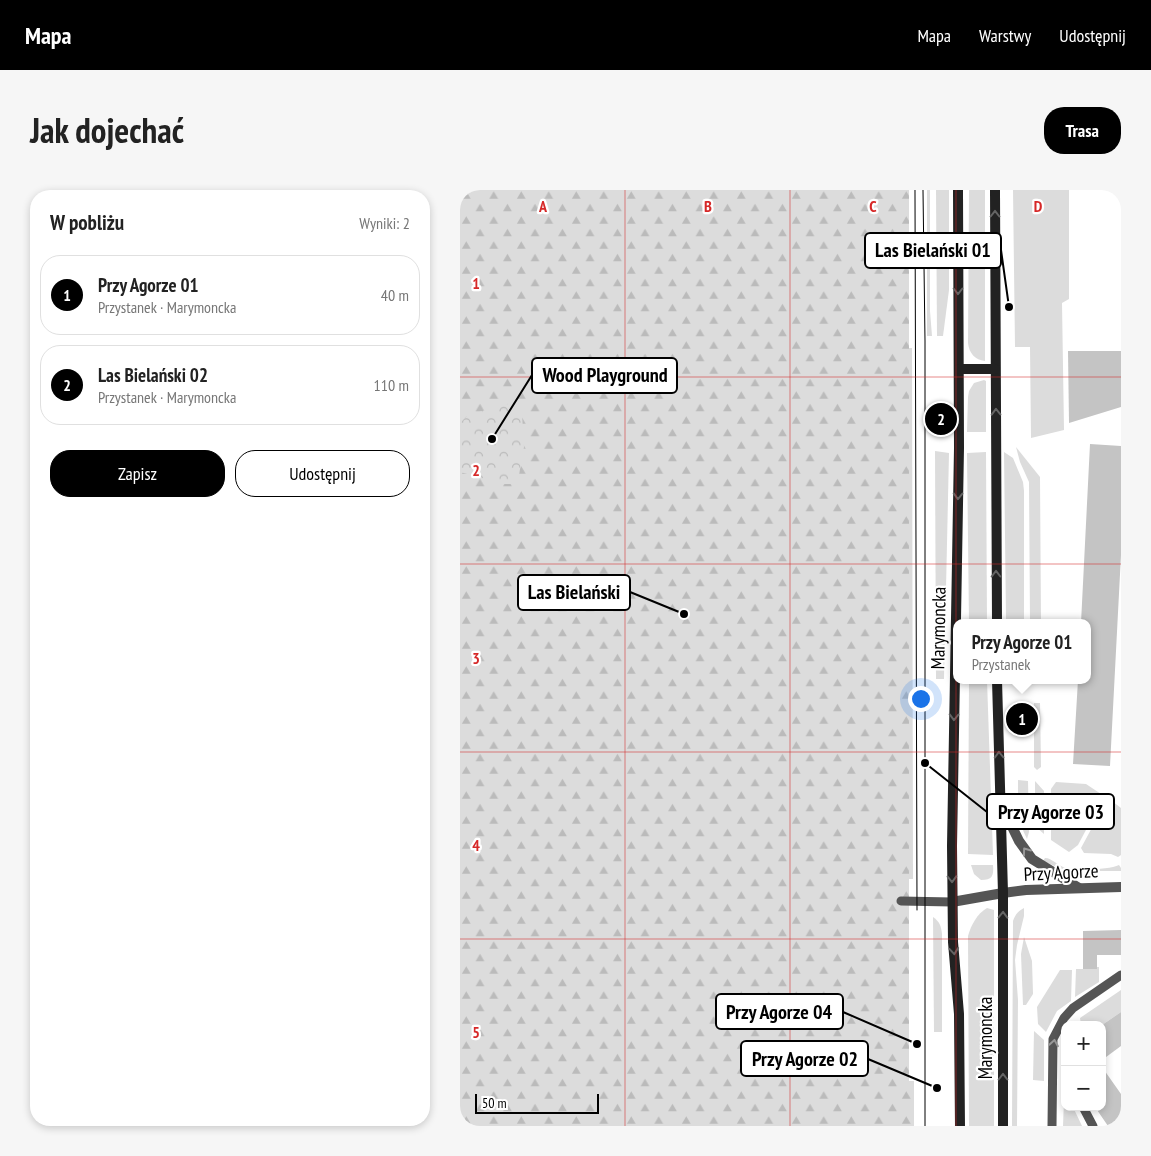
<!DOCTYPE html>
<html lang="pl">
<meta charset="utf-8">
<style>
body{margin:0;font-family:"PT Sans Narrow",sans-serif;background:#f6f6f6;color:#222}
.controls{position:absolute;right:15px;bottom:15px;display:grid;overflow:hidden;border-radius:10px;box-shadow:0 2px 8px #0003}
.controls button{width:45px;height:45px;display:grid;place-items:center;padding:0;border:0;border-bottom:1px solid #e0e0e0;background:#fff;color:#222;font:25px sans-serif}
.scale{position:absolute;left:15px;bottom:12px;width:124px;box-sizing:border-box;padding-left:5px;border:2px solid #000;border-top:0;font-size:14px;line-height:18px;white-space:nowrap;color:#000;-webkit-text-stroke:4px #fff;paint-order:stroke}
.you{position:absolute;left:460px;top:508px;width:18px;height:18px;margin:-12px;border:4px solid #fff;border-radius:50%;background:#1a73e8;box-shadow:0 0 0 8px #1a73e833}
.badge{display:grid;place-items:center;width:32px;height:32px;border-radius:50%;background:#000;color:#fff;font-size:16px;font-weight:700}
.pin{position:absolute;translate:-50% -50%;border:2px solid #fff;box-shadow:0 1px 5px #0006}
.popup{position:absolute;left:493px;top:429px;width:138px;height:65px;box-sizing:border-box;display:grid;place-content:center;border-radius:10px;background:#fff;filter:drop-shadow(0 1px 4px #0005);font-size:16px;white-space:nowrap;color:#767676}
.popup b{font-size:19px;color:#222}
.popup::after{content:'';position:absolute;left:50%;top:100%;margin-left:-10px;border:10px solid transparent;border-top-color:#fff}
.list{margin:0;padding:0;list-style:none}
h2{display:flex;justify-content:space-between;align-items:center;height:65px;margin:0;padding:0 20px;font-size:21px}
h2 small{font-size:16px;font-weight:400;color:#767676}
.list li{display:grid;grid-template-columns:32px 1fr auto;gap:15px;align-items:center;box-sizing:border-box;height:80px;margin:0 10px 10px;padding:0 10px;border:1px solid #e0e0e0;border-radius:20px}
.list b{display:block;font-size:19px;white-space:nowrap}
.list p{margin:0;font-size:16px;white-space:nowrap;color:#767676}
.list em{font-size:16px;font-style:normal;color:#767676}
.actions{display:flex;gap:10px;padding:15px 20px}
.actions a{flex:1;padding:11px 0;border:1px solid #000;border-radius:20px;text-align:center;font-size:18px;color:#000}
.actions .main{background:#000;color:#fff}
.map{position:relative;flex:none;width:661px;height:936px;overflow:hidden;border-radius:20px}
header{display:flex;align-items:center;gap:30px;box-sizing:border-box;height:70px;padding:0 25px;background:#000;color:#fff}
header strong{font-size:24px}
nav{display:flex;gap:28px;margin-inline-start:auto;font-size:18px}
.intro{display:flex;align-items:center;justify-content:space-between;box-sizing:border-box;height:120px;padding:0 30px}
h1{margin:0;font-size:35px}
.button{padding:12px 22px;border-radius:20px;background:#000;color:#fff;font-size:18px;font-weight:700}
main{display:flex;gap:30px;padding:0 30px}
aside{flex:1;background:#fff;border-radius:20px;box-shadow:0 2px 8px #0003}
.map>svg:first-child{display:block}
.grass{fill:#dcdcdc}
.forest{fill:url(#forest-firs)}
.park{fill:url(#park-crowns)}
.building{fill:#c4c4c4}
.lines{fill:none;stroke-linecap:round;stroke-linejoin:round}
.service{stroke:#555;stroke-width:9}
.tertiary{stroke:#555;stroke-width:10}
.secondary{stroke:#222;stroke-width:10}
.tram{stroke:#000;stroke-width:1}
.oneway{stroke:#646464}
.oneway2{stroke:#999}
.grid{fill:none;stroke:#d62828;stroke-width:1;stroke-opacity:0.55}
.labels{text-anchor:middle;stroke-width:4.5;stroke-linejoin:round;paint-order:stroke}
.street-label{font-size:19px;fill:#000;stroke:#fff}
.grid-label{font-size:16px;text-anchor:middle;font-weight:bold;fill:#d62828;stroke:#fff;stroke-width:4.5;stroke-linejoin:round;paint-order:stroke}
.leader{fill:none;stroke:#000;stroke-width:2}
.callout-dot{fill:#000;stroke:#fff;stroke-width:2}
.callout{fill:#fff;stroke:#000;stroke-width:2}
.callout-label{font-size:20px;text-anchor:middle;font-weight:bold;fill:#000}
</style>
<header>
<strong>Mapa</strong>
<nav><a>Mapa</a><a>Warstwy</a><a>Udostępnij</a></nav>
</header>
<div class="intro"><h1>Jak dojechać</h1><a class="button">Trasa</a></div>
<main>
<aside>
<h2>W pobliżu<small>Wyniki: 2</small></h2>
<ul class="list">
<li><span class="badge">1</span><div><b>Przy Agorze 01</b><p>Przystanek · Marymoncka</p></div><em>40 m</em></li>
<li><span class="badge">2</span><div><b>Las Bielański 02</b><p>Przystanek · Marymoncka</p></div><em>110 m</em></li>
</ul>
<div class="actions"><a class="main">Zapisz</a><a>Udostępnij</a></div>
</aside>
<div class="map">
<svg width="661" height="936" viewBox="0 0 661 936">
<defs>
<pattern id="forest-firs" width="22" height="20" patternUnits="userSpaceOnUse" patternTransform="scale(1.25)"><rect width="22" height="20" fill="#dcdcdc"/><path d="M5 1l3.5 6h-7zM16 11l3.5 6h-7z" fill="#bbb"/></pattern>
<pattern id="park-crowns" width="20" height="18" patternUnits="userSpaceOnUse" patternTransform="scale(1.25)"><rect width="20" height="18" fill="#dcdcdc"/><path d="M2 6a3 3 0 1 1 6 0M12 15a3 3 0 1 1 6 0" fill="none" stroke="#bbb"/></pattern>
</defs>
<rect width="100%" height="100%" fill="#fff"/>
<g class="grass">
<polygon points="467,0 470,0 470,121 472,146 467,146"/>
<polygon points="476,0 489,0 489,100 483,146 477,146"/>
<path d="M509,0H525V171C515,170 509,163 508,153Z"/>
<polygon points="553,0 609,0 609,109 602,113 604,240 571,248 570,157 555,157"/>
<polygon points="449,158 452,158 453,689 449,689"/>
<polygon points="524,190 526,191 526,242 507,242 508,207 509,201 514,193"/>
<polygon points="556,257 580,287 581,433 570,433 569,292 560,272"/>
<polygon points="475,261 489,263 484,489 476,489"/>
<polygon points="526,262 527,433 509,433 507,263"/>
<polygon points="544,262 553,268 563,292 564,301 564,433 546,433 546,429"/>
<polygon points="509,490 527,490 533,665 508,664"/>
<polygon points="574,513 580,513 581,577 577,580 574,577"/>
<path d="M558,590L568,591L569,635V642L567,649C557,631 558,610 558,590Z"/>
<polygon points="575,591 584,601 584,644 575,636"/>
<polygon points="596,592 626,594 644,606 618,655 609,662 591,650 591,599"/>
<polygon points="648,608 661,618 661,665 658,667 651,664 624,663 621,658"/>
<path d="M585,668C592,668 598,676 606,678C618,680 649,680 659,675L661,678V681H606L583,671Z"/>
<path d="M511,675H533C534,686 532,690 521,690L514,684Z"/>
<path d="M527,718L534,720V936H509L508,746C511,735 517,724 527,718Z"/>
<path d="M564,718V726L557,755L555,770L558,810L557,936H552L553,731C555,725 558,721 564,718Z"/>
<path d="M473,727C480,732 481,736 482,744V842H474Z"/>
<polygon points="564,747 572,771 573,804 566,815 563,815 561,764"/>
<polygon points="637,777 639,777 639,792 615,807 616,779 637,779"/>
<polygon points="600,780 612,780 611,811 597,821 586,842 578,834 577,817"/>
<polygon points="661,800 661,822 642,835 621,835 620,828"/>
<polygon points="574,841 584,850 584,891 573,890"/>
<polygon points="605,906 605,917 613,917 622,936 603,936 604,909"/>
</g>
<polygon class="forest" points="0,0 449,0 449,891 454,891 454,936 0,936"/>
<polygon class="park" points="52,213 62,224 64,257 59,285 52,294 44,294 0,282 0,233 8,225"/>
<g class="building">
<polygon points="608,161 661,161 661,217 609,233"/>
<polygon points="630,254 661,256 661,365 650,576 613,574 618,490 627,490 627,433 621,433"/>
<polygon points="661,740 661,765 637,765 637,779 623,779 623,741"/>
<polygon points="661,822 661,856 642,870 642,835"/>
<polygon points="642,877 661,904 661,936 648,936 635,917 642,917"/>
</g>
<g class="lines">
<g class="service">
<polyline points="441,711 492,712"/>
<polyline points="623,917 633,936"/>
<polyline points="592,936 593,849 604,828 613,818 661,785"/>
</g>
<g class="tertiary">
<polyline points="541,614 559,651 572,669 619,698"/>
<polyline points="492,712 543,703 566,700 661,697"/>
</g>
<g class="secondary">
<polyline points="498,0 499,258 492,656 493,752 499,824 500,936"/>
<polyline points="535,0 537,433"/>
<polyline points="499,179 535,179"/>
<polyline points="537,490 543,703 543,936"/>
</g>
<g class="tram">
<polyline points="455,0 457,720"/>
<polyline points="463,0 465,151 465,936"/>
</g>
</g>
<defs><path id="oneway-chevron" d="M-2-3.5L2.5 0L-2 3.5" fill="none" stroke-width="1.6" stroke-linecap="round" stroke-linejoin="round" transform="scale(1.25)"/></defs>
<g class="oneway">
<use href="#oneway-chevron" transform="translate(535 24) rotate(-90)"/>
<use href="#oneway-chevron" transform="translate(498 101) rotate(90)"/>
<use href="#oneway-chevron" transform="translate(536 222) rotate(-91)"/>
<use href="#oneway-chevron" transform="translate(498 306) rotate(91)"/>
<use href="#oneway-chevron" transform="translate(536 384) rotate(-90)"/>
<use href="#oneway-chevron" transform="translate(494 527) rotate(91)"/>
<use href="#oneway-chevron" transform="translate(539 565) rotate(-92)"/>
<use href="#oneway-chevron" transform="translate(492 689) rotate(89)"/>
<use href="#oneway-chevron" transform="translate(543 725) rotate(-89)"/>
<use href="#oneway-chevron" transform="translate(494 761) rotate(85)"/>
<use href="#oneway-chevron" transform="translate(543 887) rotate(-90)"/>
</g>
<g class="oneway2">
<use href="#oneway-chevron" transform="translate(566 661) rotate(-126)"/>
<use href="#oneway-chevron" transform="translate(594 853) rotate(-81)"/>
</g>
<path class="grid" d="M165,0V936M330,0V936M496,0V936M0,187H661M0,374H661M0,562H661M0,749H661"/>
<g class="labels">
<g class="street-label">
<text transform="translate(478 438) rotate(-89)" y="7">Marymoncka</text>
<text transform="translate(601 682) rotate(-3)" y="7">Przy Agorze</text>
<text transform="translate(525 848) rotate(-90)" y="7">Marymoncka</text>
</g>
</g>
<g class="grid-label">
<text x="83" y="22">A</text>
<text x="248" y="22">B</text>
<text x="413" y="22">C</text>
<text x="578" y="22">D</text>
<text x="16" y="99">1</text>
<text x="16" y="286">2</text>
<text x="16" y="474">3</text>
<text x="16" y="661">4</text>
<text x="16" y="848">5</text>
</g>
<path class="leader" d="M549 117L541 60M32 249L72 185M224 424L170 402M465 573L527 622M457 854L383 822M477 898L408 869"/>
<g class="callout-dot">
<circle cx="549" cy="117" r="5"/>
<circle cx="32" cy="249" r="5"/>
<circle cx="224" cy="424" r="5"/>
<circle cx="465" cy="573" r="5"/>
<circle cx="457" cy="854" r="5"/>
<circle cx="477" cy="898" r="5"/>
</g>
<g class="callout">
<rect x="405" y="43" width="136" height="35" rx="5"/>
<rect x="72" y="168" width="145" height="35" rx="5"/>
<rect x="58" y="385" width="112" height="35" rx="5"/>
<rect x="527" y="604" width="127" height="35" rx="5"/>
<rect x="256" y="804" width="127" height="35" rx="5"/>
<rect x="281" y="851" width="127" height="35" rx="5"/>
</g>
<g class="callout-label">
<text x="473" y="67">Las Bielański 01</text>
<text x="145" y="192">Wood Playground</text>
<text x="114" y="409">Las Bielański</text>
<text x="591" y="629">Przy Agorze 03</text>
<text x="319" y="829">Przy Agorze 04</text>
<text x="345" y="876">Przy Agorze 02</text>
</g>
</svg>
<div class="controls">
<button>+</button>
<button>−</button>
</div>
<div class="scale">50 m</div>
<div class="you"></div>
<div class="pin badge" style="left:562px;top:529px">1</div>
<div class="popup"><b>Przy Agorze 01</b>Przystanek</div>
<div class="pin badge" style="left:481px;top:229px">2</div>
</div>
</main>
